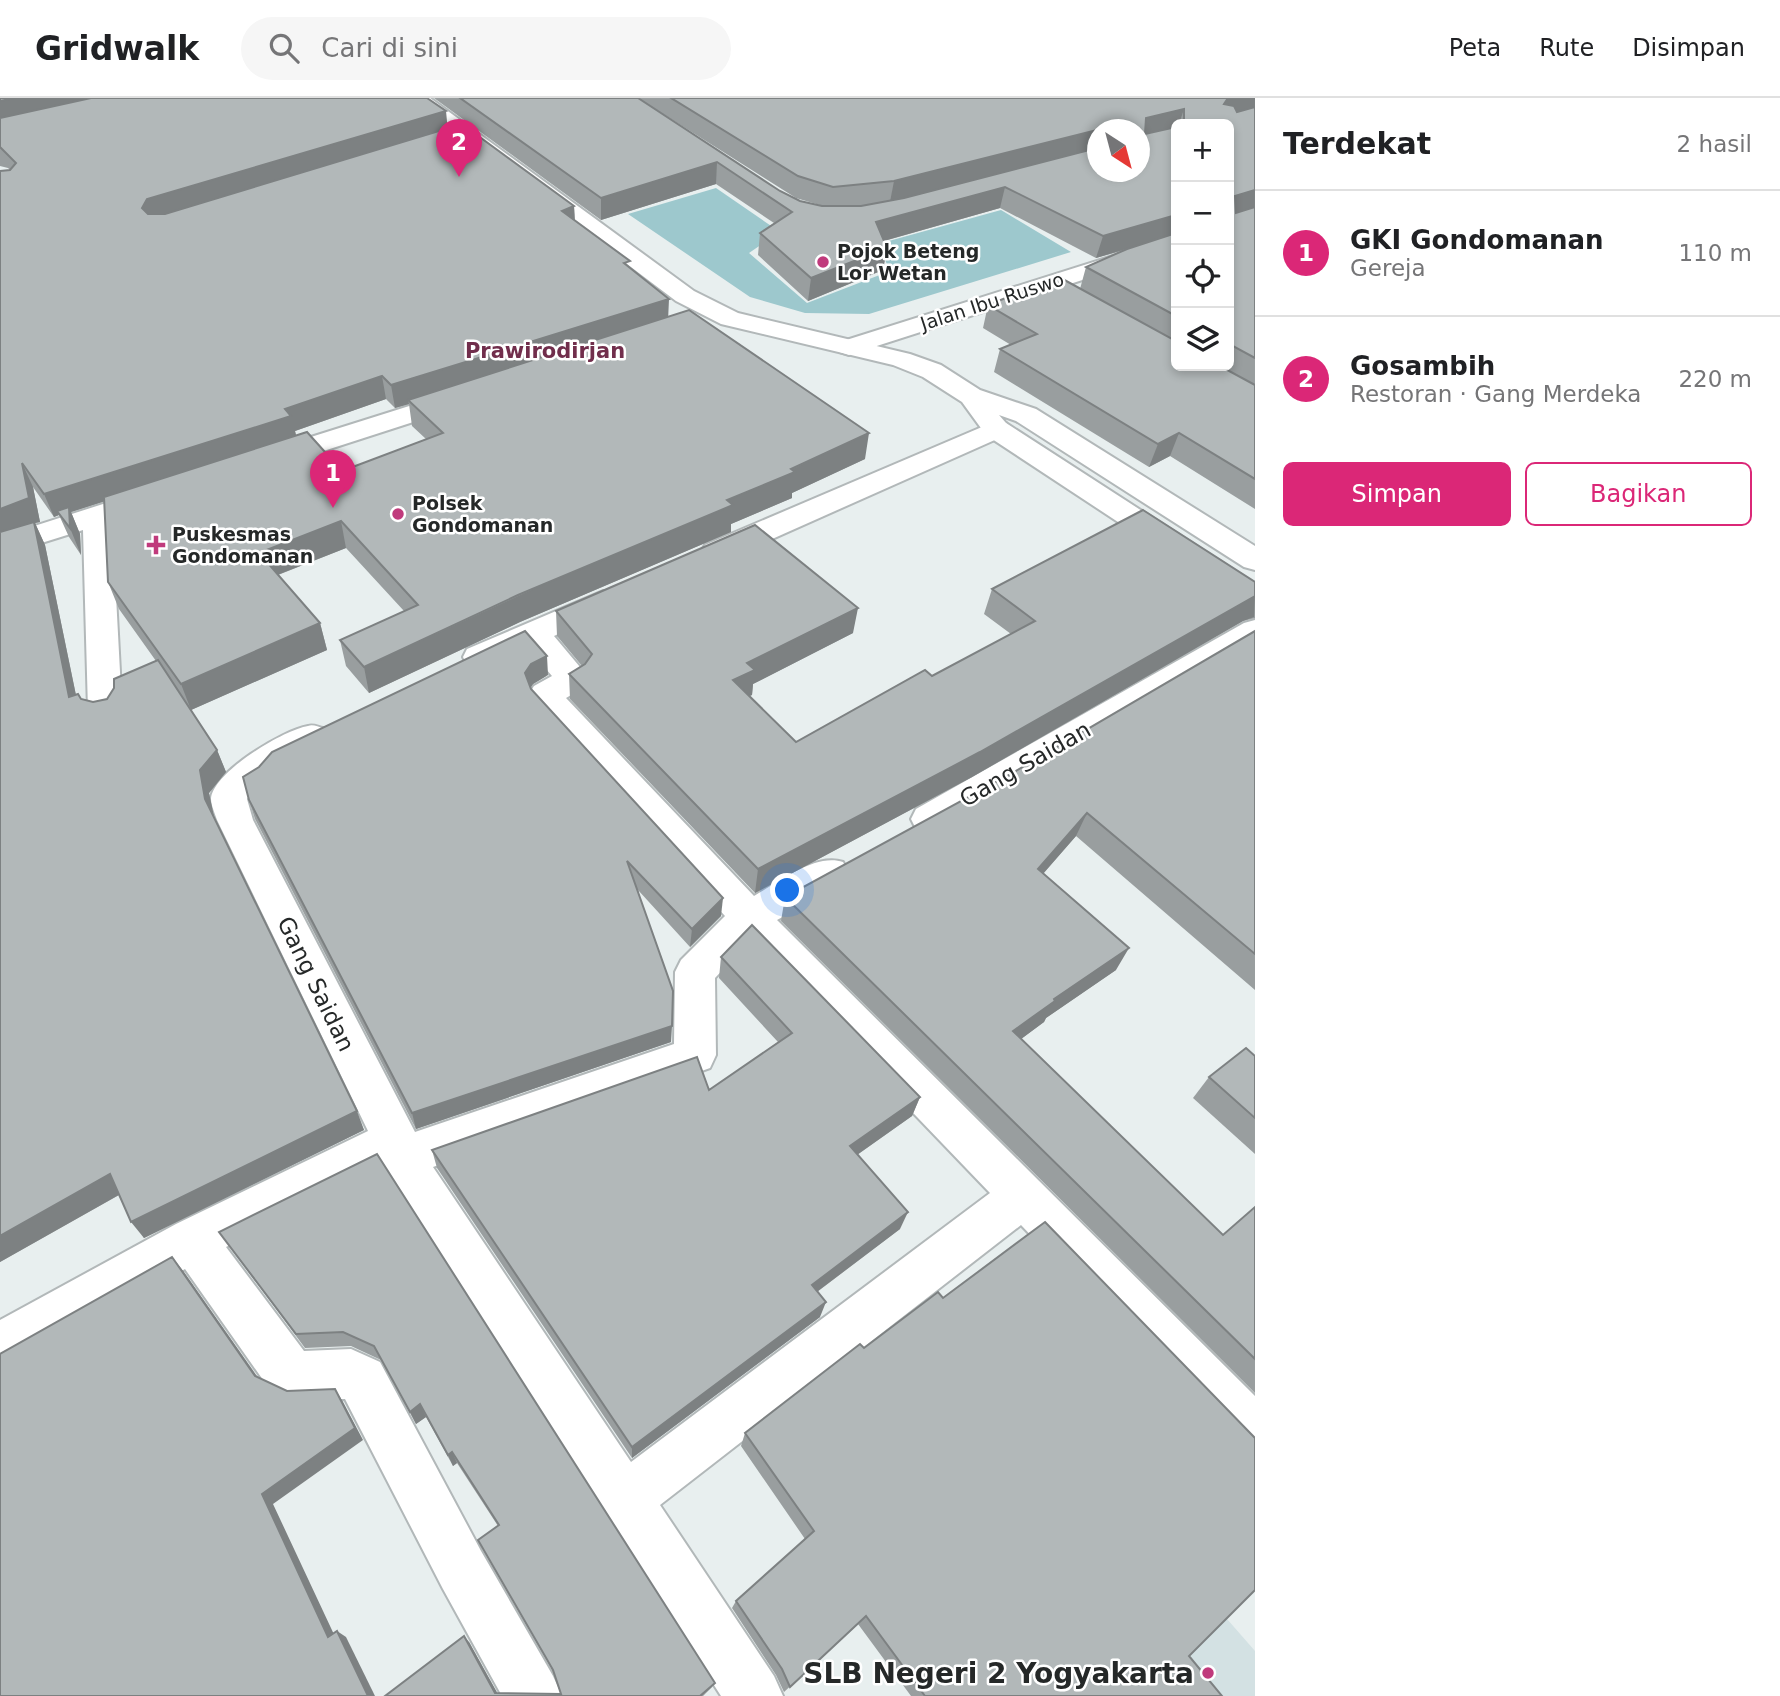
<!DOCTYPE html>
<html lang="id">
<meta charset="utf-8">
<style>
body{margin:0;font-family:"DejaVu Sans",sans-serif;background:#f6f6f6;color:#202124}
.controls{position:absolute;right:21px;top:21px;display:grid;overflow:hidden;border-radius:10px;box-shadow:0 4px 10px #0003}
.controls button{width:63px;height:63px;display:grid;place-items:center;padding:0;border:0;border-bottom:2px solid #e0e0e0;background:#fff;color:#202124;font:35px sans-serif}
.compass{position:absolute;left:1087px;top:21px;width:63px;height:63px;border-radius:50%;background:#fff;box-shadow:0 4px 10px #0003;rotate:144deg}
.you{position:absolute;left:788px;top:793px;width:24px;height:24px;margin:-18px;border:5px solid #fff;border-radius:50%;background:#1a73e8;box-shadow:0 0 0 10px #1a73e833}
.badge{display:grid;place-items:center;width:46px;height:46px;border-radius:50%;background:#db2777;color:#fff;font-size:23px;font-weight:700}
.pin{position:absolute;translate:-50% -58px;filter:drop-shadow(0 2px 4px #0008)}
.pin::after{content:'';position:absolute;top:37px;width:24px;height:21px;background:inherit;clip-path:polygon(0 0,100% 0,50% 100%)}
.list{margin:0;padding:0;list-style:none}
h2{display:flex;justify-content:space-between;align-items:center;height:91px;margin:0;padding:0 28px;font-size:30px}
h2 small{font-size:23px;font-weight:400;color:#757577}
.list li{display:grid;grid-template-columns:46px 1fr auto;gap:21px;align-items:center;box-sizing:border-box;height:126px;padding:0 28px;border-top:2px solid #e0e0e0}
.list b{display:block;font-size:26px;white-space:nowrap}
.list p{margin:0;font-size:23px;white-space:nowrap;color:#757577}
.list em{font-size:23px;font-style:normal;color:#757577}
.actions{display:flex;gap:14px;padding:21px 28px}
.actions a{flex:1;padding:16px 0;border:2px solid #db2777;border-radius:10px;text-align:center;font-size:24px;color:#db2777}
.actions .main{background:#db2777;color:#fff}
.icon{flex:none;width:38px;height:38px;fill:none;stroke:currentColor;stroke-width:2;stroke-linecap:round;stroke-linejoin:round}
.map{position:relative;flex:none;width:1255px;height:1598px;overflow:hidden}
header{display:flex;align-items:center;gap:42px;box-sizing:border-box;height:98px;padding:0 35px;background:#fff;border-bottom:2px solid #e0e0e0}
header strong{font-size:33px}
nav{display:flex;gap:38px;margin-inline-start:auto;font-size:24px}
.search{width:490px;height:63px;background:#f6f6f6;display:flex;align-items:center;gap:18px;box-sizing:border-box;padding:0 24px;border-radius:38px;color:#757577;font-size:26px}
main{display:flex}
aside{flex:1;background:#fff}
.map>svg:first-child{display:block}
.built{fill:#d3e1e3}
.green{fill:#9dc8cd}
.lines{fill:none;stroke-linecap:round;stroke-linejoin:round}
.minor-casing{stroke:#b2b8b9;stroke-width:4}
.major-casing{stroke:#b2b8b9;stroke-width:4}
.minor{fill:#fff;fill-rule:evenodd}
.major{fill:#fff;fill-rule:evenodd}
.wall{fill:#999e9f;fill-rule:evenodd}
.shaded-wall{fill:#7d8182}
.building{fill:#b2b8b9;stroke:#7d8182;stroke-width:2}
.poi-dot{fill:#c03a7c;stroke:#fff;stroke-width:2.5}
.labels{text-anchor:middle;stroke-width:5;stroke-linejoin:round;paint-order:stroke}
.far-poi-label{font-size:19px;font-weight:bold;fill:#252828;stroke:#fff;text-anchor:start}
.far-street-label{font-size:19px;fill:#252828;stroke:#fff}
.far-quarter-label{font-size:21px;font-weight:bold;fill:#712e4c;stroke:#fff}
.street-label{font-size:23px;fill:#252828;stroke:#fff}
.near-poi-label{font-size:28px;font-weight:bold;fill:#252828;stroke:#fff;text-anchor:end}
</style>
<header>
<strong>Gridwalk</strong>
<div class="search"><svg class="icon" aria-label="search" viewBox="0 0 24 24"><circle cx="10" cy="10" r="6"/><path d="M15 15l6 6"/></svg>Cari di sini</div>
<nav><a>Peta</a><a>Rute</a><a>Disimpan</a></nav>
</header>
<main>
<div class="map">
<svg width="1255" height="1598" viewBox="0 0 1255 1598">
<rect width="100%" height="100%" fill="#e8efef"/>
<polygon class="built" points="1220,1513 1255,1553 1255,1598 1139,1598"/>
<polygon class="green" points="716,90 780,134 749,155 807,205 890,173 878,146 1001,112 1071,154 869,216 805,215 750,199 628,116"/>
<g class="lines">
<g class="minor-casing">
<g id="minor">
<polygon points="1176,138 1176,152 858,254 849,257 840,254 836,249 840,244"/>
<polygon points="460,292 469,294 473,300 469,306 277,368 267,370 257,368 253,362 257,356"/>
<polygon points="996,323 1006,325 1010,331 1006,337 727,461 716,464 705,461 701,454 705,447"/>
<polygon points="153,390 163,393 168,399 163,405 112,422 122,612 117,621 105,624 93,621 88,612 83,432 0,458 0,439"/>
<path d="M603,493L614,496L619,503L614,510L554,538L590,581L585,589L566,600L754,798C779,784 815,755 843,764L849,775L843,786L777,822L1255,1298V1360L1237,1352L1021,1127L660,1407L774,1578L783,1598H721L398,1094L385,1070L226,1149L304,1253L351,1251L380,1264L481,1453L553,1578L562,1598H502L443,1491L345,1301L297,1303L268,1289L185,1171L17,1266L0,1274V1222L176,1126L368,1033L217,722C215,716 211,707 211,701C212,675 283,632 308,628C313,626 318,629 323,630L328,639L323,648L277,671L264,686L249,697L247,701L253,722L415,1034L674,946L675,874L681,862L725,818L535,608L529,596L534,588L552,578L528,550L491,567L479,570L467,567L463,559L467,551ZM749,844L990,1095L631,1364L433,1069L710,970L716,957L715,880Z"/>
<polygon points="1255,522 1255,547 942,731 929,735 916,731 911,721 916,711 1244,525"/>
</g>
</g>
<g class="major-casing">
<polygon id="major" points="407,0 430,0 694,193 738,215 910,256 941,267 980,292 1036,311 1255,448 1255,472 1244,469 1016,323 999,317 1006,325 1255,486 1255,510 1244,507 986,337 962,304 923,279 893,267 721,226 676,203"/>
</g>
<use href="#minor" class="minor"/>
<use href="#major" class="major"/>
</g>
<g class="wall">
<path d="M0,0L447,30L574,108L575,123L630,170L668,219L865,361L792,395V400L731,426V434L520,524L369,595L346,568L340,542L404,513L346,450L278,477L320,525L327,552L191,612L217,652L226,674L209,695L213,717L364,1032L144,1140L119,1097L0,1164V73L10,72L8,70L0,68ZM386,301L395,310L409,306L412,328L426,341L342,373L296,337L295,333ZM33,389L54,419L59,417L69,439L81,457L80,436L71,414L105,403L108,484L119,511L156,563L107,601L93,604L81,601L76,597L45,447L35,425L40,424Z"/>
<path d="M434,0H638L780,93L800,103L823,108L796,100L638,0H1255V411L1170,358L1149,369L994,274L1000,251L1011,247L983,230L988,207L1080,191L1086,169L1125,152L1096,160L1000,110L884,143L887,150L883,172L808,203L758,157L760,135L774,125L716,86L601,122ZM1176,26H1229V268H1176ZM1097,32H1139L1097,74Z"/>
<polygon points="1255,484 1255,520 1243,523 972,679 755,795 570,601 569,576 582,568 557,538 556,513 853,535 753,586 752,597 749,598 796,644 932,578 1011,536 984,516 992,491"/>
<polygon points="1255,533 1255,892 1076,738 1043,776 1116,872 1046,920 1044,924 1021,941 1223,1137 1255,1109 1255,1295 781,823 785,799 1009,677"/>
<polygon points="548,577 533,586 531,589 531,591 721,818 690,849 638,792 671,944 416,1031 255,721 249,702"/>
<polygon points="721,859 920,999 912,1018 857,1057 900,1131 817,1194 820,1219 632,1360 437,1070 432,1052 709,992 778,944 719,880"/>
<polygon points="1255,958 1255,1056 1193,1000 1209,979"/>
<polygon points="377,1056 712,1589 703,1598 385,1598 469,1544 497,1595 561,1596 498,1428 457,1365 453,1368 426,1319 416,1326 381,1262 351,1248 305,1250 219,1134"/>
<polygon points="943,1200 1189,1558 1222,1598 911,1598 858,1526 784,1594 776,1577 732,1510 736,1503 805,1441 741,1348 745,1335 864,1250"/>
</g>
<g class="shaded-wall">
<polygon points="14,0 112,0 0,25 0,3"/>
<polygon points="1228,0 1255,0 1255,10 1216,26 1224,6"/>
<polygon points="1184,11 1179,26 1176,26 1176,32 1139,40 1146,20"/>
<polygon points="446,13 448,34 153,122 142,110 147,101"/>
<polygon points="1097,32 1097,51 890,104 894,83"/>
<polygon points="717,64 716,86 601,122 601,100"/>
<polygon points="1005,89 1000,110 873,146 876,124"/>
<polygon points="1255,92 1255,111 1229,119 1235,98"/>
<polygon points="574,108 575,130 562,113"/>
<polygon points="1176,117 1176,136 1096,160 1103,138"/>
<polygon points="887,150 883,172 808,203 811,180"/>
<polygon points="669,201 668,223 408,302 409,306 395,310 391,287"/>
<polygon points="382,278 386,301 295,333 297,342 71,414 80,436 81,457 70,430 57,413 59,417 54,419 44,396 285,311"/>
<polygon points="869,335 865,361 792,395 792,400 731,426 731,434 520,524 369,595 364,569 727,402"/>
<polygon points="1179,335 1170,358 1149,369 1158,346"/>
<polygon points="22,365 33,389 40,424 35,425 45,447 81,622 69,599 0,438 0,411"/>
<polygon points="341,423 346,450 267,481 259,455"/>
<polygon points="1255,498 1254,519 1243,523 972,679 755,795 758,771"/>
<polygon points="858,510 853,535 753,586 752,597 730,607 733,582 747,565"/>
<polygon points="320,525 327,552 191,612 181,586"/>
<polygon points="547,558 548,577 533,586 527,595 525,575 531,566"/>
<polygon points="217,652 226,674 209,695 215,723 205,701 200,672"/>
<polygon points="1087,715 1076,738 1027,794 1038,771"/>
<polygon points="723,800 721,818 690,849 692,831"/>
<polygon points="1129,850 1116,872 1046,920 1044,924 1002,955 1013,933 1054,901"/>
<polygon points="672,928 671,944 416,1031 412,1015"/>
<polygon points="920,999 912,1018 844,1066 850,1048"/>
<polygon points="357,1013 364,1032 144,1140 131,1124"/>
<polygon points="110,1076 124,1094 0,1164 0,1138"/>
<polygon points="908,1114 900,1131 806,1202 812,1187"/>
<polygon points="172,1159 184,1174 266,1291 255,1278"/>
<polygon points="826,1204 820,1219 632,1360 632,1349"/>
<polygon points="335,1291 343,1304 363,1342 273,1406 338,1545 328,1539 262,1396"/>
<polygon points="420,1306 426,1319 416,1326 410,1314"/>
<polygon points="452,1354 457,1365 453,1368 448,1357"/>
<polygon points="337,1533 346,1539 375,1598 368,1598"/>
<polygon points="464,1538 469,1544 499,1598 495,1595"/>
</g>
<g class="building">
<polygon points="0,0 14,0 0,3"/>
<polygon points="91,0 427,0 446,13 147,101 142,110 148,116 165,116 462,26 574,108 562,113 630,163 624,165 669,201 391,287 382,278 285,311 291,318 44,396 22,365 29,400 0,411 0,73 10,72 16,65 0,49 0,20"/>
<polygon points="460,0 638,0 780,93 800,103 822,108 861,108 904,100 1097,50 1097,74 1139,74 1139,32 1097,32 894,83 833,89 798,78 671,0 1228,0 1224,6 1234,8 1237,14 1255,9 1255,92 1235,98 1236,115 1255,109 1255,260 1229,246 1229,26 1184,26 1184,11 1146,20 1145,36 1176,29 1176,117 1103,138 1005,89 876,124 887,150 811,180 760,135 792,114 717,64 601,100"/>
<polygon points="1176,135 1176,218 1086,169 1127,151"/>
<polygon points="1059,179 1176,243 1176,268 1220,268 1255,287 1255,381 1179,335 1158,346 1000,251 1037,236 988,207"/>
<polygon points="689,212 869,335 791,371 795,374 727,402 733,407 518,497 364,569 340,542 418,507 341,423 259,455 320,525 181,586 108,484 104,399 307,334 342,373 443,335 408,302"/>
<polygon points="69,409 70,430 57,413"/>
<polygon points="1143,412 1255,484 1255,498 980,654 758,771 569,576 585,566 592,556 556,513 755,427 858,510 747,565 755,572 733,582 796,644 925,572 932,578 1035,523 992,491"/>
<polygon points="34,424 69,599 78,596 81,601 93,604 107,601 114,590 114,581 158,562 217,652 200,672 205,701 357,1013 131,1124 110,1076 0,1138 0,434"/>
<polygon points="525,533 547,558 531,566 525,575 531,591 723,800 692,831 627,763 673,893 672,928 412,1015 249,702 243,679 259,669 272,654"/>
<polygon points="1255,533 1255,856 1087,715 1038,771 1129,850 1054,901 1055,903 1013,933 1223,1137 1255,1109 1255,1261 785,799 1009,677"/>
<polygon points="752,827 920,999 850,1048 908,1114 812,1187 826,1204 632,1349 432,1052 697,959 709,992 792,935 721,859"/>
<polygon points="1246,950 1255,958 1255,1020 1209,979"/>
<polygon points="377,1056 715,1585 700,1598 385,1598 464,1538 495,1595 561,1596 553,1572 478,1442 499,1427 452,1354 448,1357 420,1306 410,1314 374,1248 343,1234 296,1236 219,1134"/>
<polygon points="1045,1124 1255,1340 1255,1492 1189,1558 1222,1598 925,1598 866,1518 790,1589 782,1571 736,1503 814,1433 745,1335 860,1246 864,1250 938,1194 943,1200"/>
<polygon points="172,1159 255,1278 287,1293 335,1291 355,1330 262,1396 328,1539 337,1533 368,1598 0,1598 0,1256"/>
</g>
<g class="poi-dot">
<circle cx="823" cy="164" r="7"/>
<circle cx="398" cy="416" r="7"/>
<path d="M152.5 436.5h7v7h7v7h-7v7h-7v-7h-7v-7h7z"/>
<circle cx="1208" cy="1575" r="7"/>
</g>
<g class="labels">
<g class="far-poi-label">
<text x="837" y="160">Pojok Beteng<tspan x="837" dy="22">Lor Wetan</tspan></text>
<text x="412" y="412">Polsek<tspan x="412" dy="22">Gondomanan</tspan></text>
<text x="172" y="443">Puskesmas<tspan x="172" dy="22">Gondomanan</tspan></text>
</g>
<g class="far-street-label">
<text transform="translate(992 203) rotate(-18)" y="7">Jalan Ibu Ruswo</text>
</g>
<g class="far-quarter-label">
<text x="545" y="260">Prawirodirjan</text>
</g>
<g class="street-label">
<text transform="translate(1025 666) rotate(-30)" y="8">Gang Saidan</text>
<text transform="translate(316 886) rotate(64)" y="8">Gang Saidan</text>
</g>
<g class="near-poi-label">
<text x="1194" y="1585">SLB Negeri 2 Yogyakarta</text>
</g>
</g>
</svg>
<div class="controls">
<button>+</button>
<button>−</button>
<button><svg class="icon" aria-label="locate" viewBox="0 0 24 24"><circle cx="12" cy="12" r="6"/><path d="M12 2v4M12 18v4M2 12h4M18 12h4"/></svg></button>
<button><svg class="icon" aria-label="layers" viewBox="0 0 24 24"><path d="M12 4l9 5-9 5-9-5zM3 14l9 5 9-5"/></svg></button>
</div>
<svg class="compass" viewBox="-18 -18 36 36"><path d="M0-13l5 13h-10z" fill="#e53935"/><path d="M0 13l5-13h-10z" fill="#757577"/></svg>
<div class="you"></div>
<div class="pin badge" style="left:333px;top:410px">1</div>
<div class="pin badge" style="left:459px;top:79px">2</div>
</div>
<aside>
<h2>Terdekat<small>2 hasil</small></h2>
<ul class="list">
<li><span class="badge">1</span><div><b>GKI Gondomanan</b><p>Gereja</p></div><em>110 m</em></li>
<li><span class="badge">2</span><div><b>Gosambih</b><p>Restoran · Gang Merdeka</p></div><em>220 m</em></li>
</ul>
<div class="actions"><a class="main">Simpan</a><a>Bagikan</a></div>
</aside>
</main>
